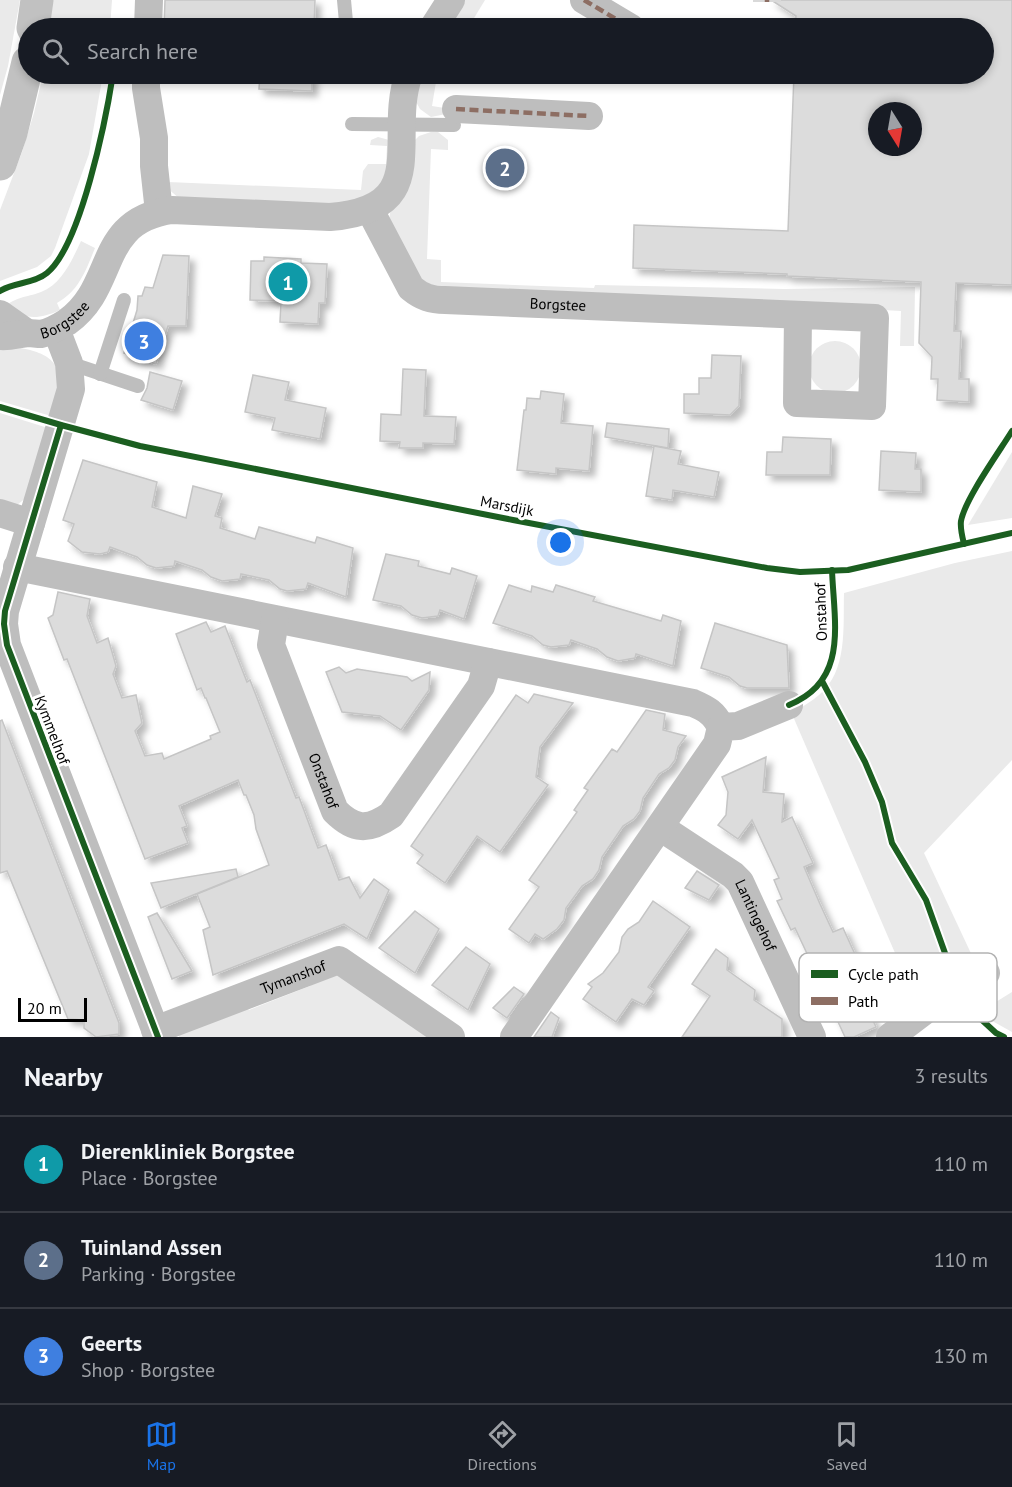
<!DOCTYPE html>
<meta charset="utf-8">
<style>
body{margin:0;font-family:"PT Sans",sans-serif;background:#242831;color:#f1f3f6}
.compass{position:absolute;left:868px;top:102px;width:54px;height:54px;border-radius:50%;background:#171b24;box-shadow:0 3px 9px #0003;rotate:169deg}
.scale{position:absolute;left:18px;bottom:15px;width:69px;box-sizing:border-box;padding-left:6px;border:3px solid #000;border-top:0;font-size:16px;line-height:21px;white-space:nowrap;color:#000;-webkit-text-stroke:4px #fff;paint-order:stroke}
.you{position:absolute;left:561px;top:543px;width:21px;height:21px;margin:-15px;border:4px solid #fff;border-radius:50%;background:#1a73e8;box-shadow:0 0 0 9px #1a73e833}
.badge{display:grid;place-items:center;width:39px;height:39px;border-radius:50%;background:#1a73e8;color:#fff;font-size:20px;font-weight:700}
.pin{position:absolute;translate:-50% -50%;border:3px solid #fff;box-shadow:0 2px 6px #0006}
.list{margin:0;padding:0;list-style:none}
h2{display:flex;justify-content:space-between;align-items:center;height:78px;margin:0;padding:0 24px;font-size:26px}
h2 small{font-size:20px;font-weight:400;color:#9ea1a6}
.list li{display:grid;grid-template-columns:39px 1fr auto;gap:18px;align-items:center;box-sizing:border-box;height:96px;padding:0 24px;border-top:2px solid #363941}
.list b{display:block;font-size:22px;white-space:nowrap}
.list p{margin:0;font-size:20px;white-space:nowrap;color:#9ea1a6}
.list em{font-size:20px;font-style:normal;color:#9ea1a6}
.icon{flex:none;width:33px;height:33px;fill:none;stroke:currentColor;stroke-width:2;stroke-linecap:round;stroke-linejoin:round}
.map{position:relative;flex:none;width:1012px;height:1037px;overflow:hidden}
.search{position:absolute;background:#171b24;box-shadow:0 3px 9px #0003;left:18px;right:18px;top:18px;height:66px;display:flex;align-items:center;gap:15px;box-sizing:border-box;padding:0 21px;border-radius:33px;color:#9ea1a6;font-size:22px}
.sheet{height:366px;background:#171b24}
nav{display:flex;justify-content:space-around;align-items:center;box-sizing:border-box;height:84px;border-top:2px solid #363941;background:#171b24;font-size:16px;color:#9ea1a6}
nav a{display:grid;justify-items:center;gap:3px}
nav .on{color:#1a73e8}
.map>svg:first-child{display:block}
.green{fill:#eaeaea}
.building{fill:#dcdcdc;stroke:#c5c5c5;stroke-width:1.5;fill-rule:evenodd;filter:url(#shadow)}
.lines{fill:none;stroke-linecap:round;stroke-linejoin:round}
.street-tunnel{stroke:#d9d9d9;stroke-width:28;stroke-dasharray:28 14;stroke-linecap:butt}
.lane{stroke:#bebebe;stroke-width:14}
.street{stroke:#bebebe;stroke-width:28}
.secondary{stroke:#c1c1c1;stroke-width:33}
.quiet{stroke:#8d6e63;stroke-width:4.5;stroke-dasharray:9 4.5;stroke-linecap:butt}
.cycleway-casing{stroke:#fff;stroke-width:10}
.cycleway{stroke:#1b5e20;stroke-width:6}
.labels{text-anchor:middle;stroke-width:6;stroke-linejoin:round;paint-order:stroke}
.street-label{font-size:15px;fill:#000;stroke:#fff}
.key{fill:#fff;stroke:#b2b2b2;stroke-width:1.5}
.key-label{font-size:16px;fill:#000}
</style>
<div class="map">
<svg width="1012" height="1037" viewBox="0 0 1012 1037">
<defs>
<filter id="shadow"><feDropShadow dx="5.5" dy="5.5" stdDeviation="3" flood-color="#0004"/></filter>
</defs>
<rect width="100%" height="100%" fill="#fff"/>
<g class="green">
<polygon points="0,0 20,0 8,66 0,95"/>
<polygon points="51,0 112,0 110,28 48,28"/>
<polygon points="465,0 485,0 468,28 448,28"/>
<polygon points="43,74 103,74 89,154 55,248 51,256 37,267 0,281 0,210 22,152 34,113"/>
<polygon points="421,74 441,74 436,82 432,106 451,109 446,114 431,117 420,109 415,100"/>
<polygon points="431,132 438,132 448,140 448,150 431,149 427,259 441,260 441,282 594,288 595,285 597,285 784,289 915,287 914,346 900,346 901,311 883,310 881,305 443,290 417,278 389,224 390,213 414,141 419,136"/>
<path d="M378,137L389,140C386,181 388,185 350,204L180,199L166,187L164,162L168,161V182L361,190L363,171L368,164H386L387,146L370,145L371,140Z"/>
<path d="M81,241L95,248C86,270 79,291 57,303L60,310C36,321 26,318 3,308C17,296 25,298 41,292C62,284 72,260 81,241Z"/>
<circle cx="835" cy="367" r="26"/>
<path d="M0,345C23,349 61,349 60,384C59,394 54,406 51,416L0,401Z"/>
<polygon points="0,413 48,428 27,497 17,505 0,504"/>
<polygon points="1012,452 1012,518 968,525"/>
<path d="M1012,551V760L924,853L975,962L917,1004L792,714C801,707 811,702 819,695C848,671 843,627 844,593L955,563Z"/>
<polygon points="342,973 435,1037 179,1037 179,1033 243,1005 249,1010 310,986 312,979"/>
<polygon points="1012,992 1012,1032 978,1013"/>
</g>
<g class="building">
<polygon points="165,0 315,0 314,28 164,28"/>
<path d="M771,0H1012V285L956,283L954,331H961L959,379H969V402L937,400L938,379H931L932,357L919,343L921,282L787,276V274L633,268L634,225L788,231L794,74H984V28H795L796,16ZM877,111H913V147H877Z"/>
<polygon points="260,74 312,74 312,91 259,89"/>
<polygon points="163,255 189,256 186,326 168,326 156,364 124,353 137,310 138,296 142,296 145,287 153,288"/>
<polygon points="264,257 301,259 301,263 327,264 325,303 319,303 318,324 280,322 281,301 250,300 251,261 264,261"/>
<polygon points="712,355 741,356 739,406 730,415 684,413 684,394 699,394 699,378 711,378"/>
<polygon points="403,369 426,370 424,416 456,417 454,444 423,443 423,448 399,448 400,442 380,441 381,414 401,415"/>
<polygon points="150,372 182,381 173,410 141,400 147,388"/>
<polygon points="253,375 289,382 285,400 326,408 320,439 272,430 275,418 245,412"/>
<polygon points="541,391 564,394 561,423 593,426 589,471 556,468 556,474 517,470 524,410 526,410 527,398 540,399"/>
<polygon points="607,423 669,429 668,448 605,437"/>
<polygon points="783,437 831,439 830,475 766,475 767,452 782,452"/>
<polygon points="654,446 681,451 678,464 719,472 714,497 673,490 672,500 646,496"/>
<polygon points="881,451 916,453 915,469 921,469 921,492 879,490"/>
<polygon points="83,460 157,482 152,507 186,518 193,486 222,494 215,516 222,518 220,528 255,539 259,527 315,543 317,537 353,548 346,597 308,583 306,589 287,591 280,589 269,580 241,574 240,579 222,581 211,577 202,570 175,561 174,566 156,568 147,565 137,557 110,547 108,552 100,554 82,552 68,541 74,524 63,520"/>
<polygon points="386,554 419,561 418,566 450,574 452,568 477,576 464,619 440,610 438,616 422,618 412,615 401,606 373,600"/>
<polygon points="509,585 531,592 532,586 553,592 556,585 595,597 593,601 661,621 663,615 681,621 673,666 636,654 635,658 618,661 607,657 597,649 571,640 569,645 551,647 543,645 532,636 493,623"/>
<polygon points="58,592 90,599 87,616 97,643 108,638 116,666 113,674 122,698 136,695 142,723 135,731 145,756 162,753 164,759 211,739 210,736 220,732 206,698 205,698 201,688 197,690 176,634 206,622 211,632 225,626 247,682 250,680 296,798 299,797 318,848 326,845 339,880 349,877 360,898 374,879 389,890 367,939 344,924 213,975 203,930 210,927 197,894 269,865 256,829 254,815 246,795 244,795 238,780 179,806 187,826 182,828 188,843 145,859 67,659 64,660 48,618 53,615"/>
<polygon points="715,623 787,645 789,688 747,688 740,686 729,677 701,668"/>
<polygon points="339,667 346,673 357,669 407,677 412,681 430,672 429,690 401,730 380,716 342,712 326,672"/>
<polygon points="534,694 573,703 540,747 536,777 548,785 500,852 477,836 445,883 417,863 423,855 411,846 516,695 528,703"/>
<polygon points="646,710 665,714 663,730 686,736 678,747 675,760 669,768 659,774 643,798 640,811 634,819 623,826 602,857 599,870 593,879 582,886 566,908 564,920 557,929 543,939 535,934 529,943 509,929 539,887 529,880 577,812 574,810 588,790 584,788 612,749 617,752"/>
<polygon points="2,720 119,1023 119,1034 96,1037 84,1028 84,1020 68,1019 7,871 0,873 0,721"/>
<polygon points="766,757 763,792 784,794 782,822 792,817 813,863 804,867 820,904 833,932 843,928 873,994 863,999 876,1027 854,1037 845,1037 833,1011 838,1009 822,973 817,975 795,928 791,930 777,901 782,899 774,880 779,878 752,820 738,839 718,825 726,815 728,792 722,777"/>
<polygon points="236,869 238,877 161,908 151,883"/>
<polygon points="697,871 719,885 709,900 685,888"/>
<polygon points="653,901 690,927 648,987 654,991 644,1005 632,999 616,1022 583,999 592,987 588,984 603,973 619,952 622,937 628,929 639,922"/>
<polygon points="415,911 439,929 415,973 379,948"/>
<polygon points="157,913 192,971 172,979 148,917"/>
<polygon points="466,947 490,964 468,1010 432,985"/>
<polygon points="716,949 728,958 727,970 755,990 754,1000 782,1019 782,1037 682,1037 710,996 692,984"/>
<polygon points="514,987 524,994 507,1018 493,1008"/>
<polygon points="551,1012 559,1018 552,1037 534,1037"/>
</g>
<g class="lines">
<polyline class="street-tunnel" points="767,2 767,0"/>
<g class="lane">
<polyline points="344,0 346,22 350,28"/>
<polyline points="352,124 454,125"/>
<polyline points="69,363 138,386"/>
<polyline points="100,374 124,300"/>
</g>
<g class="street">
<polyline points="584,0 631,28"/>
<polyline points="148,28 149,0"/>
<polyline points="433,28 451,0"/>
<polyline points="146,74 146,88 154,138 154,166 159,212"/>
<polyline points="456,109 589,116"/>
<path id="s1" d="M370,210L411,288C422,297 431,300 445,300L875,318L872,406L797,403L798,315"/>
<polyline points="0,314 27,333"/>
<polyline points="56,329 69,363 71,389 5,611 4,624 7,645 158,1037"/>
<path id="s2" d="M0,336C10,337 18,334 28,333C32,333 37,334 41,334C51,332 59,327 67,322C118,286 95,221 172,210L330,217C435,209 386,138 409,74"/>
<polyline points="0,513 31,523"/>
<path d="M17,567L693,703C707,709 714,713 721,727"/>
<path id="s3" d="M275,620L271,645L335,811C354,830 368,831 391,815L481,686L488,662"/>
<path id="s4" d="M660,827L733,875L740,882L812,1037"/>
<path id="s5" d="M155,1030L339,960L451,1037"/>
<polyline points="514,1037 717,744 721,727 738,726 789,705"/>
<polyline points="890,1037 956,987 986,973"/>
</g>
<g class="secondary">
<polyline points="33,28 37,0"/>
<polyline points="0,164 11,133 28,62"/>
</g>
<g class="quiet">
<polyline points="584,0 631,28"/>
<polyline points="767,2 767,0"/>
<polyline points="456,109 589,116"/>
</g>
<g class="cycleway-casing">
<g id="cycleway">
<path d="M0,291C14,282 34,284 47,273C81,245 106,119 113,74"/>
<polyline points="0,407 61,425 140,446 513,520 767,568 800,572 848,570 1012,533"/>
<polyline points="61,425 5,611 4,624 7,645 158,1037"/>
<path d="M964,544C962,536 960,528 961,521C965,499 999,452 1012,431"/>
<polyline points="822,681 865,762 882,802 892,843 926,900 960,995 970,1009 996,1033 1004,1037"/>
<path d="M789,705C849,681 834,623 832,570"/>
</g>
</g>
<use href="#cycleway" class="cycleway"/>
</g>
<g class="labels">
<g class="street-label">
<text dy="5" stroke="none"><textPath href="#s1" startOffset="238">Borgstee</textPath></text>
<text dy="5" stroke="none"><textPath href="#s2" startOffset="69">Borgstee</textPath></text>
<text transform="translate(507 506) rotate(11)" y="5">Marsdijk</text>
<text transform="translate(821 612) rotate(-92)" y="5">Onstahof</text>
<text transform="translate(52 730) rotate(69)" y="5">Kymmelhof</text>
<text dy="5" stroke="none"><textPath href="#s3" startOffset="171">Onstahof</textPath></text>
<text dy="5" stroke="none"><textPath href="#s4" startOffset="134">Lantingehof</textPath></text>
<text dy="5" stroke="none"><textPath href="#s5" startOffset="148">Tymanshof</textPath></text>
</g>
</g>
<rect x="799" y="953" width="198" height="69" rx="9" class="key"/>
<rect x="811" y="970" width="27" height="8" fill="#1b5e20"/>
<rect x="811" y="997" width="27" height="8" fill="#8d6e63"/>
<g class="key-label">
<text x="848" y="980">Cycle path</text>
<text x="848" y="1007">Path</text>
</g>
</svg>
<svg class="compass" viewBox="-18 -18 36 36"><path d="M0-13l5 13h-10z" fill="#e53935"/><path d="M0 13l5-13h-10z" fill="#9ea1a6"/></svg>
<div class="scale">20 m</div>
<div class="you"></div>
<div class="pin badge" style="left:288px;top:282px;background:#0f9aa8">1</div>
<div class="pin badge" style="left:505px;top:168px;background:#5c6f8a">2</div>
<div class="pin badge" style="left:144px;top:341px;background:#3f7fe0">3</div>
<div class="search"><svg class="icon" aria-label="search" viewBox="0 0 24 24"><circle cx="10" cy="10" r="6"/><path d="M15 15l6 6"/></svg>Search here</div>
</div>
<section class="sheet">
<h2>Nearby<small>3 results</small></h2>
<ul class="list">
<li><span class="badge" style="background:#0f9aa8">1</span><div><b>Dierenkliniek Borgstee</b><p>Place · Borgstee</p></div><em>110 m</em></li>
<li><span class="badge" style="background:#5c6f8a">2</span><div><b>Tuinland Assen</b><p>Parking · Borgstee</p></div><em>110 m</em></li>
<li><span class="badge" style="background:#3f7fe0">3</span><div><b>Geerts</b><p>Shop · Borgstee</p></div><em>130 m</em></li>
</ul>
</section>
<nav>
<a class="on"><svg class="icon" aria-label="map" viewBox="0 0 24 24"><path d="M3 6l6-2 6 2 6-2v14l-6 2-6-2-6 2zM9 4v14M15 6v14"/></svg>Map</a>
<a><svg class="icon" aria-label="directions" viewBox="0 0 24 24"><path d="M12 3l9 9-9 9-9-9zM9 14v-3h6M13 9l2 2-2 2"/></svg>Directions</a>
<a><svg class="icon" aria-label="saved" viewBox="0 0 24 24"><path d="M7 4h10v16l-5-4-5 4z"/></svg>Saved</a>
</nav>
